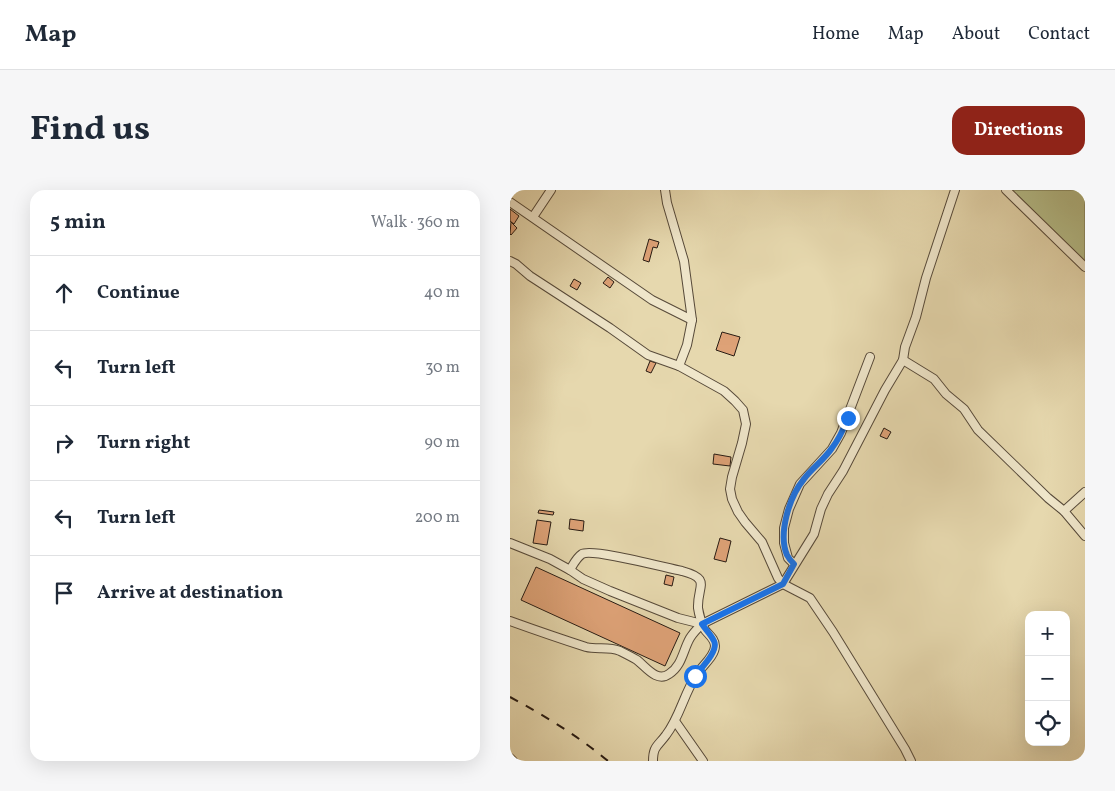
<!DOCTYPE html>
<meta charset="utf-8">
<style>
body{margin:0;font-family:Vollkorn,serif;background:#f6f6f7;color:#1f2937}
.controls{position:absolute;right:15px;bottom:15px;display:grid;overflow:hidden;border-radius:10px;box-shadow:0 5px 20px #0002}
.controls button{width:45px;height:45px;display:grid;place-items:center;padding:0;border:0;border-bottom:1px solid #e0e1e3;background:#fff;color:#1f2937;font:25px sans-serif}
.stop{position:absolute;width:15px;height:15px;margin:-11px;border:4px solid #1a73e8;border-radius:50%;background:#fff}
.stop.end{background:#1a73e8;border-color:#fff;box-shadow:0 1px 5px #0008}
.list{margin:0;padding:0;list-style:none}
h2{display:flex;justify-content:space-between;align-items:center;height:65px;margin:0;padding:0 20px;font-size:21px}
h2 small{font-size:16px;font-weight:400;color:#747a83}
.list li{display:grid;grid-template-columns:32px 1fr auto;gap:15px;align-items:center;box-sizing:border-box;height:75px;padding:0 20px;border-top:1px solid #e0e1e3}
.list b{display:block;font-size:19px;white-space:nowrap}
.list em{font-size:16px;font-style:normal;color:#747a83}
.icon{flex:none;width:28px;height:28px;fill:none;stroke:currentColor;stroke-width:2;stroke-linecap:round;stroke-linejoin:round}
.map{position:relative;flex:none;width:575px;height:571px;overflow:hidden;border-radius:15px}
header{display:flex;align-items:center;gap:30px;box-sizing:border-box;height:70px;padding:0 25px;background:#fff;border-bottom:1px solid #e0e1e3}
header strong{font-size:24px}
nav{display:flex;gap:28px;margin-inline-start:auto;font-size:18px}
.intro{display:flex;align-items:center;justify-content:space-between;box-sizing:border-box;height:120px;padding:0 30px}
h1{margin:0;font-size:35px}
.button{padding:12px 22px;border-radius:15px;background:#8f2418;color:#fff;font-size:18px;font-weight:700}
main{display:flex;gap:30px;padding:0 30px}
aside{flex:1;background:#fff;border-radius:15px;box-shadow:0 5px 20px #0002}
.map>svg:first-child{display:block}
.green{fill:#b6be8a;stroke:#6e6c4e}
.building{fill:#dea277;stroke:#271b13}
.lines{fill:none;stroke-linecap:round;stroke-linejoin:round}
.minor-casing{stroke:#574a3a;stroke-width:10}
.minor{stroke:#efe6ca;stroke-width:8}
.rail{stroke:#271b13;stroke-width:2;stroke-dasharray:9 9;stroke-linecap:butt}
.route{stroke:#1a73e8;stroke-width:6}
</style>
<header>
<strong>Map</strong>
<nav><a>Home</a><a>Map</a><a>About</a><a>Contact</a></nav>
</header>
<div class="intro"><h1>Find us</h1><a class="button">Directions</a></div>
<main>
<aside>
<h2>5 min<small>Walk · 360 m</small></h2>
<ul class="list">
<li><svg class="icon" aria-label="ahead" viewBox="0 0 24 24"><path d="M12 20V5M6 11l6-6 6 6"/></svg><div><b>Continue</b></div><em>40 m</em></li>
<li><svg class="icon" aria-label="left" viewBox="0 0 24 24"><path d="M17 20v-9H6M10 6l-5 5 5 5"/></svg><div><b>Turn left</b></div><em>30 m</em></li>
<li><svg class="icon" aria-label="right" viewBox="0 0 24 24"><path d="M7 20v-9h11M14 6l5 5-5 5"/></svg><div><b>Turn right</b></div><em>90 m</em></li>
<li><svg class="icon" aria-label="left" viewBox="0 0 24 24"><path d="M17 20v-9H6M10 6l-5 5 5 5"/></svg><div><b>Turn left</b></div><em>200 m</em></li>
<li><svg class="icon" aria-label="arrive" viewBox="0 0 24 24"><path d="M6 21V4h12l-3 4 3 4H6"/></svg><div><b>Arrive at destination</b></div></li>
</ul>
</aside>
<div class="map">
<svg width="575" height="571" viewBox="0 0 575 571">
<rect width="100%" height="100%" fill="#e6d8ae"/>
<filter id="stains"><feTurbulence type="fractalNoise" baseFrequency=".004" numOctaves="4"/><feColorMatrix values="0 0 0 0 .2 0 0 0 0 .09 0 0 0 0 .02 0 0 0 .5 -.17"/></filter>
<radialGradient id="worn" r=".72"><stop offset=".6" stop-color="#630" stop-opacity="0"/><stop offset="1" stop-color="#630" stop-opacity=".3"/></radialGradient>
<polygon class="green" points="499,0 575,0 575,74"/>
<g class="building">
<polygon points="0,19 9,26 4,34 0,31"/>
<polygon points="1,32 7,38 1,45 0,44"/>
<polygon points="139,49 149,52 147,58 143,57 139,72 133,70"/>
<polygon points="98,87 104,92 100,98 93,93"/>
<polygon points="64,89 71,93 67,100 60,96"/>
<polygon points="212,142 230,147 224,166 206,160"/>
<polygon points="140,171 146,173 141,183 136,181"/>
<polygon points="374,238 381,242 377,249 370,246"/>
<polygon points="204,264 221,267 220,276 203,274"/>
<polygon points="29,320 44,322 43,325 28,323"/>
<polygon points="60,329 74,331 73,341 59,339"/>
<polygon points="27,330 41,332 37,355 23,353"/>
<polygon points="210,348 221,351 216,372 204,369"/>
<polygon points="26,377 170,443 155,476 11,410"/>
<polygon points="156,385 164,387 162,396 154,394"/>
</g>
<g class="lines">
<g class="minor-casing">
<g id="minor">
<polyline points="155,0 157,13 174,71 182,130 177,155 169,176"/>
<polyline points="496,0 575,77"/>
<polyline points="0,12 142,110 182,130"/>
<polyline points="23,27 41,0"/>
<polyline points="0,71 6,74 20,86 100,138 138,165 169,176 214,201 225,211 233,220 236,234 232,253 222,287 220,299 222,309 228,322 235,332 252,352 268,388 273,394 300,408 323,442 395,559 401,571"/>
<polyline points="393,170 424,189 436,204 454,219 468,240 538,308 554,321 575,346"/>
<polyline points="554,321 575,302"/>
<polyline points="0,353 40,369 60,380 73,389 100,401 168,428 192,434"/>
<polyline points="284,374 278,368 274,353 274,338 279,319 290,294 322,259 331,243 360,167"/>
<path d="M60,380C63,375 66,368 72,364C82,358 156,378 172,381C202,389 187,396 188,418C189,425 192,434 195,440C199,445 205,449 205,456C205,466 192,476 187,484C174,503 170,527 156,545C148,556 143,556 143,571"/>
<path d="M0,431C25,440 51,449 76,457C87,460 98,456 110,461C116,464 122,467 127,470C136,477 147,493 159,484C172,476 173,460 180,448C183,443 188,438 192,434L273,394L304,344L311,319L318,304L333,281L375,200L393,170L395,157L406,127L416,88L445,0"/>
<polyline points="165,531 193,571"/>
<polyline points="0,568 3,571"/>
</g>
</g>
<use href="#minor" class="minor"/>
<path class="rail" d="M0,507C35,526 68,546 98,571"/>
</g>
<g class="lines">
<path class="route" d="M185,486C191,478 209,461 204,451C201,445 196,440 192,434L273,394L284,374C281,371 279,369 277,365C268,344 279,307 294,289C302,278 314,270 322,258C329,249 334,238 338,228"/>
</g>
<rect width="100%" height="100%" filter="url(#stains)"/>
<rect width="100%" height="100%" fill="url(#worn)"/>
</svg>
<div class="controls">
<button>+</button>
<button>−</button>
<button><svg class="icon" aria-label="locate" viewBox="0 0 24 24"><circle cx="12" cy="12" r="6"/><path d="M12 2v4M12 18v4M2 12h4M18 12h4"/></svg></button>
</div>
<div class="stop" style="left:185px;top:486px"></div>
<div class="stop end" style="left:338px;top:228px"></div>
</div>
</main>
